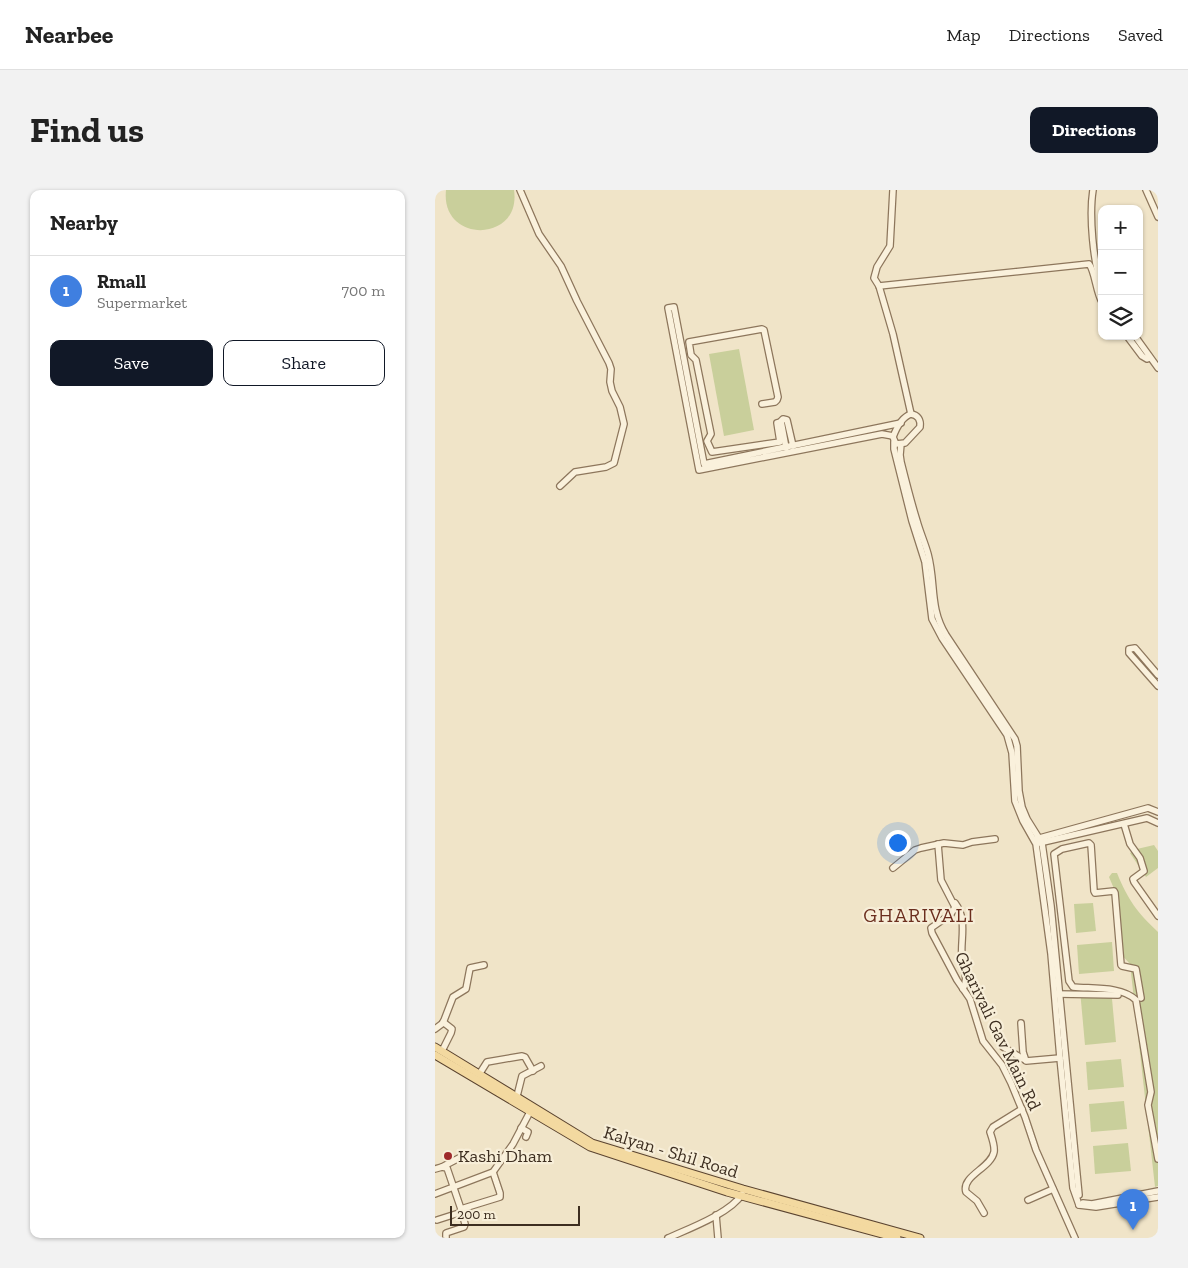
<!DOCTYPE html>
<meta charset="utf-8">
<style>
body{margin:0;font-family:"Zilla Slab",serif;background:#f2f2f2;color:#222}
.controls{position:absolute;right:15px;top:15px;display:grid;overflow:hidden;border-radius:10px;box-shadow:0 1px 4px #0004}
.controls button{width:45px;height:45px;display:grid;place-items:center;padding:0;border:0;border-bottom:1px solid #e0e0e0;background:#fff;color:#222;font:25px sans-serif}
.scale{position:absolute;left:15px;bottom:12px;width:130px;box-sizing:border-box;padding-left:5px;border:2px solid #3d2e20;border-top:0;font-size:14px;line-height:18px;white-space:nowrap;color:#3d2e20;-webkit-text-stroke:4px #f7eed8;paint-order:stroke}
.you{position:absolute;left:462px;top:652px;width:18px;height:18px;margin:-12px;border:4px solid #fff;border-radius:50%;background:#1a73e8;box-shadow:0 0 0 8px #1a73e833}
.badge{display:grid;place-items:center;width:32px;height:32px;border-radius:50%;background:#111827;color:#fff;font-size:16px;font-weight:700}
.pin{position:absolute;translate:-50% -41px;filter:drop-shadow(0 1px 2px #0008)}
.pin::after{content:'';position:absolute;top:26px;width:18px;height:15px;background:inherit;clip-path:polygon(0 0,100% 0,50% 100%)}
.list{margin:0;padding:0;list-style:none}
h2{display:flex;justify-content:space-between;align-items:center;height:65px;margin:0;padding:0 20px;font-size:21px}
h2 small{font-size:16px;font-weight:400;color:#767676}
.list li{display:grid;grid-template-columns:32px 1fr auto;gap:15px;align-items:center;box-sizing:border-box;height:70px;padding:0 20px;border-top:1px solid #e0e0e0}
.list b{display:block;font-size:19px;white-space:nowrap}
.list p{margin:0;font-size:16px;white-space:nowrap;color:#767676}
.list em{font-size:16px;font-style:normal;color:#767676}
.actions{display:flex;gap:10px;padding:15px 20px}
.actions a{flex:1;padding:11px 0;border:1px solid #111827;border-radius:10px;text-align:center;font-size:18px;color:#111827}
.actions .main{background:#111827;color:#fff}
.icon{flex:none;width:28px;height:28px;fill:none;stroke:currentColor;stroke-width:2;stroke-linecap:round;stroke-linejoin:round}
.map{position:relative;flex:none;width:723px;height:1048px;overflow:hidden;border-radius:10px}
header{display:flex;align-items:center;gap:30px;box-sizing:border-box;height:70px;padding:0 25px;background:#fff;border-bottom:1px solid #e0e0e0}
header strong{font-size:24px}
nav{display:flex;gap:28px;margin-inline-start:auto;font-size:18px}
.intro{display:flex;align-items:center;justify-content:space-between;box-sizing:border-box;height:120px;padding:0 30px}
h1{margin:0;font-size:35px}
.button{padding:12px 22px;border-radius:10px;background:#111827;color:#fff;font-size:18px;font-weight:700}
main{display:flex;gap:30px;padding:0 30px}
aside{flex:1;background:#fff;border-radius:10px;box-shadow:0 1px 4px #0004}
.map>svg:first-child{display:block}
.green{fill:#c9cf9b}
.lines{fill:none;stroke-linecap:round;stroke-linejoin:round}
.minor-casing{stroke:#8d765c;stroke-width:8}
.major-casing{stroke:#5b4430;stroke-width:9}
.minor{stroke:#faf1dc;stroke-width:5.5}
.major{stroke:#f3d9a0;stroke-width:7}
.poi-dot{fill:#9e2a2b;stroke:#f7eed8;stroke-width:2}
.labels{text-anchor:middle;stroke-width:4.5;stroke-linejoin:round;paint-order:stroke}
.street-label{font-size:18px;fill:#3d2e20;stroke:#f7eed8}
.poi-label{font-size:18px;fill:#3d2e20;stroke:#f7eed8;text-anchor:start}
.quarter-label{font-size:20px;letter-spacing:1px;fill:#6b2e1e;stroke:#f7eed8}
</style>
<header>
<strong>Nearbee</strong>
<nav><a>Map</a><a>Directions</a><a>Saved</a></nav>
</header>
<div class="intro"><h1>Find us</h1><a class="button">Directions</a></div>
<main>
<aside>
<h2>Nearby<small></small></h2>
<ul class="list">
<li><span class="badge" style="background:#3f7fe0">1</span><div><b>Rmall</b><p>Supermarket</p></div><em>700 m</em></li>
</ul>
<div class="actions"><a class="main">Save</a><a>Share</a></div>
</aside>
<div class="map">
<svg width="723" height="1048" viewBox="0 0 723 1048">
<rect width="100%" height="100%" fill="#f0e4c8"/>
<g class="green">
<path d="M11,0H79C87,53 5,54 11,0Z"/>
<polygon points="304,159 319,240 289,246 274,164"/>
<polygon points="719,655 723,661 723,678 711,687 695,663 702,659"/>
<path d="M677,683H682C693,710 702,722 723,742V996L720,997L695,774L685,763L683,708L674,687Z"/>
<polygon points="658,713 661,741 641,743 639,714"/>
<polygon points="677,752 679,781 644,784 642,755"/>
<polygon points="676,798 681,852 650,855 645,800"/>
<polygon points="686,869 689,897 653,900 651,872"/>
<polygon points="689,911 692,939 656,942 654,914"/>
<polygon points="693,953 696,981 660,984 658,956"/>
</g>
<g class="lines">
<g class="minor-casing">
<g id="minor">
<polyline points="85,0 104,44 126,76 142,111 174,173 176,179 175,192 177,201 185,217 189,234 179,273 171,277 140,282 125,296"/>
<polyline points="458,0 455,56 442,77 439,88 444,96 458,144 476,224"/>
<path d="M658,0C654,25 658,73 667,96"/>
<polyline points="711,0 723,27"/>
<path d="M444,96L654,74C660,81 661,102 667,112"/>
<polyline points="692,146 707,166 712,169 715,168"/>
<polyline points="700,146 723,178"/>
<polyline points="327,214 340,212 342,210 343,207 329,140 327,139 254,152 256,165 261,170 276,244 272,251 277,262 345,252 342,233 346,232"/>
<path d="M476,224C483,225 486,230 485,237L470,253L461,254L458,247C461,239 467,227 476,224Z"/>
<polyline points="458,246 447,244 264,280 233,118 239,117 269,274 466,233"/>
<polyline points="459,252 459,259 477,331 490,372 497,429 507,448 572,545 577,563 580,611 588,631 601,654 616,764 625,868 638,998 644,1015"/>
<path d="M466,254L465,265L466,272C471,292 476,312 482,331C485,342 490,353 493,364C501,394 494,417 511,445L580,549L582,556L584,601L587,617L592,629L607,653L616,716L644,1005"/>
<polyline points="351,258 346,231 348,229 352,230 358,256"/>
<polyline points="723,485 700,458 694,459 694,463 723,496"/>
<polyline points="689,634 695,654 705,668 709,681 698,689 699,692 723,726"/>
<polyline points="601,649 713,618 723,622"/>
<polyline points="604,653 712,628 723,633"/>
<polyline points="503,654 506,690 520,717 516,724 496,738 497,743 522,790 535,809 548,851 567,875 576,893 590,927 601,960 640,1048"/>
<polyline points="458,678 480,660 486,658 509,653 528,655 537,652 560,649"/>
<path d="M520,713C533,730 525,750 527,768C528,780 534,788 528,799"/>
<polyline points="622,804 683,805"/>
<path d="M706,808L701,779L687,776L686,775L680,703L679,701L660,703L659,701L656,655L654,653L627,659L619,664L634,791L638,797C658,799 686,796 701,810L716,902L713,915L723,969"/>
<polyline points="586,833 588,862 591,871 625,868"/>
<polyline points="0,839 8,833 18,807 31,799 35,778 49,775"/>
<polyline points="568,857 590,870"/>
<polyline points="7,861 16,843 17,839 8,832"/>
<polyline points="45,883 52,872 87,866 90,867 98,881"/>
<polyline points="82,906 87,886 106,876"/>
<polyline points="86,938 93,942 91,947"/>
<polyline points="7,977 24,968"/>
<polyline points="0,979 7,977 12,978 26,1019"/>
<polyline points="0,1004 58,982 78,954 96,920"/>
<polyline points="593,1010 618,999"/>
<polyline points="648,1013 657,1014 723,1001"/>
<polyline points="644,1015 661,1017 723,1007"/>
<path d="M549,1023L542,1011L531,1002C526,986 556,978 559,962C560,956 557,948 555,942L558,937L587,919"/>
<polyline points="281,1025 283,1048"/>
<polyline points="2,1030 27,1022"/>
<polyline points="11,1048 11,1043 29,1037 30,1034 26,1019 65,1007 65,1003 58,982"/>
<path d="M233,1048C253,1039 296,1023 307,1004"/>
</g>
</g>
<g class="major-casing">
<g id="major">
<polyline points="0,857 157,953 308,999 485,1048"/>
<polyline points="0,865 155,957 292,1002 462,1048"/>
</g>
</g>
<use href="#minor" class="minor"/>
<use href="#major" class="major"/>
</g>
<circle class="poi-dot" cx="13" cy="966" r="5"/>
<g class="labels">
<g class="street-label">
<text transform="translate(563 841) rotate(64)" y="6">Gharivali Gav Main Rd</text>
<text transform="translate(236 962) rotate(17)" y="6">Kalyan - Shil Road</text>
</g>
<g class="poi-label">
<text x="23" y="972">Kashi Dham</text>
</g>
<g class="quarter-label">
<text x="484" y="732">GHARIVALI</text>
</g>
</g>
</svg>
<div class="controls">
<button>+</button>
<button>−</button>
<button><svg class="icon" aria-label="layers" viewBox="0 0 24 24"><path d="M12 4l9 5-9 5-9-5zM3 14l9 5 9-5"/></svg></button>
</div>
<div class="scale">200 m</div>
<div class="you"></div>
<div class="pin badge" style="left:698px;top:1040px;background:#3f7fe0">1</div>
</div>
</main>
